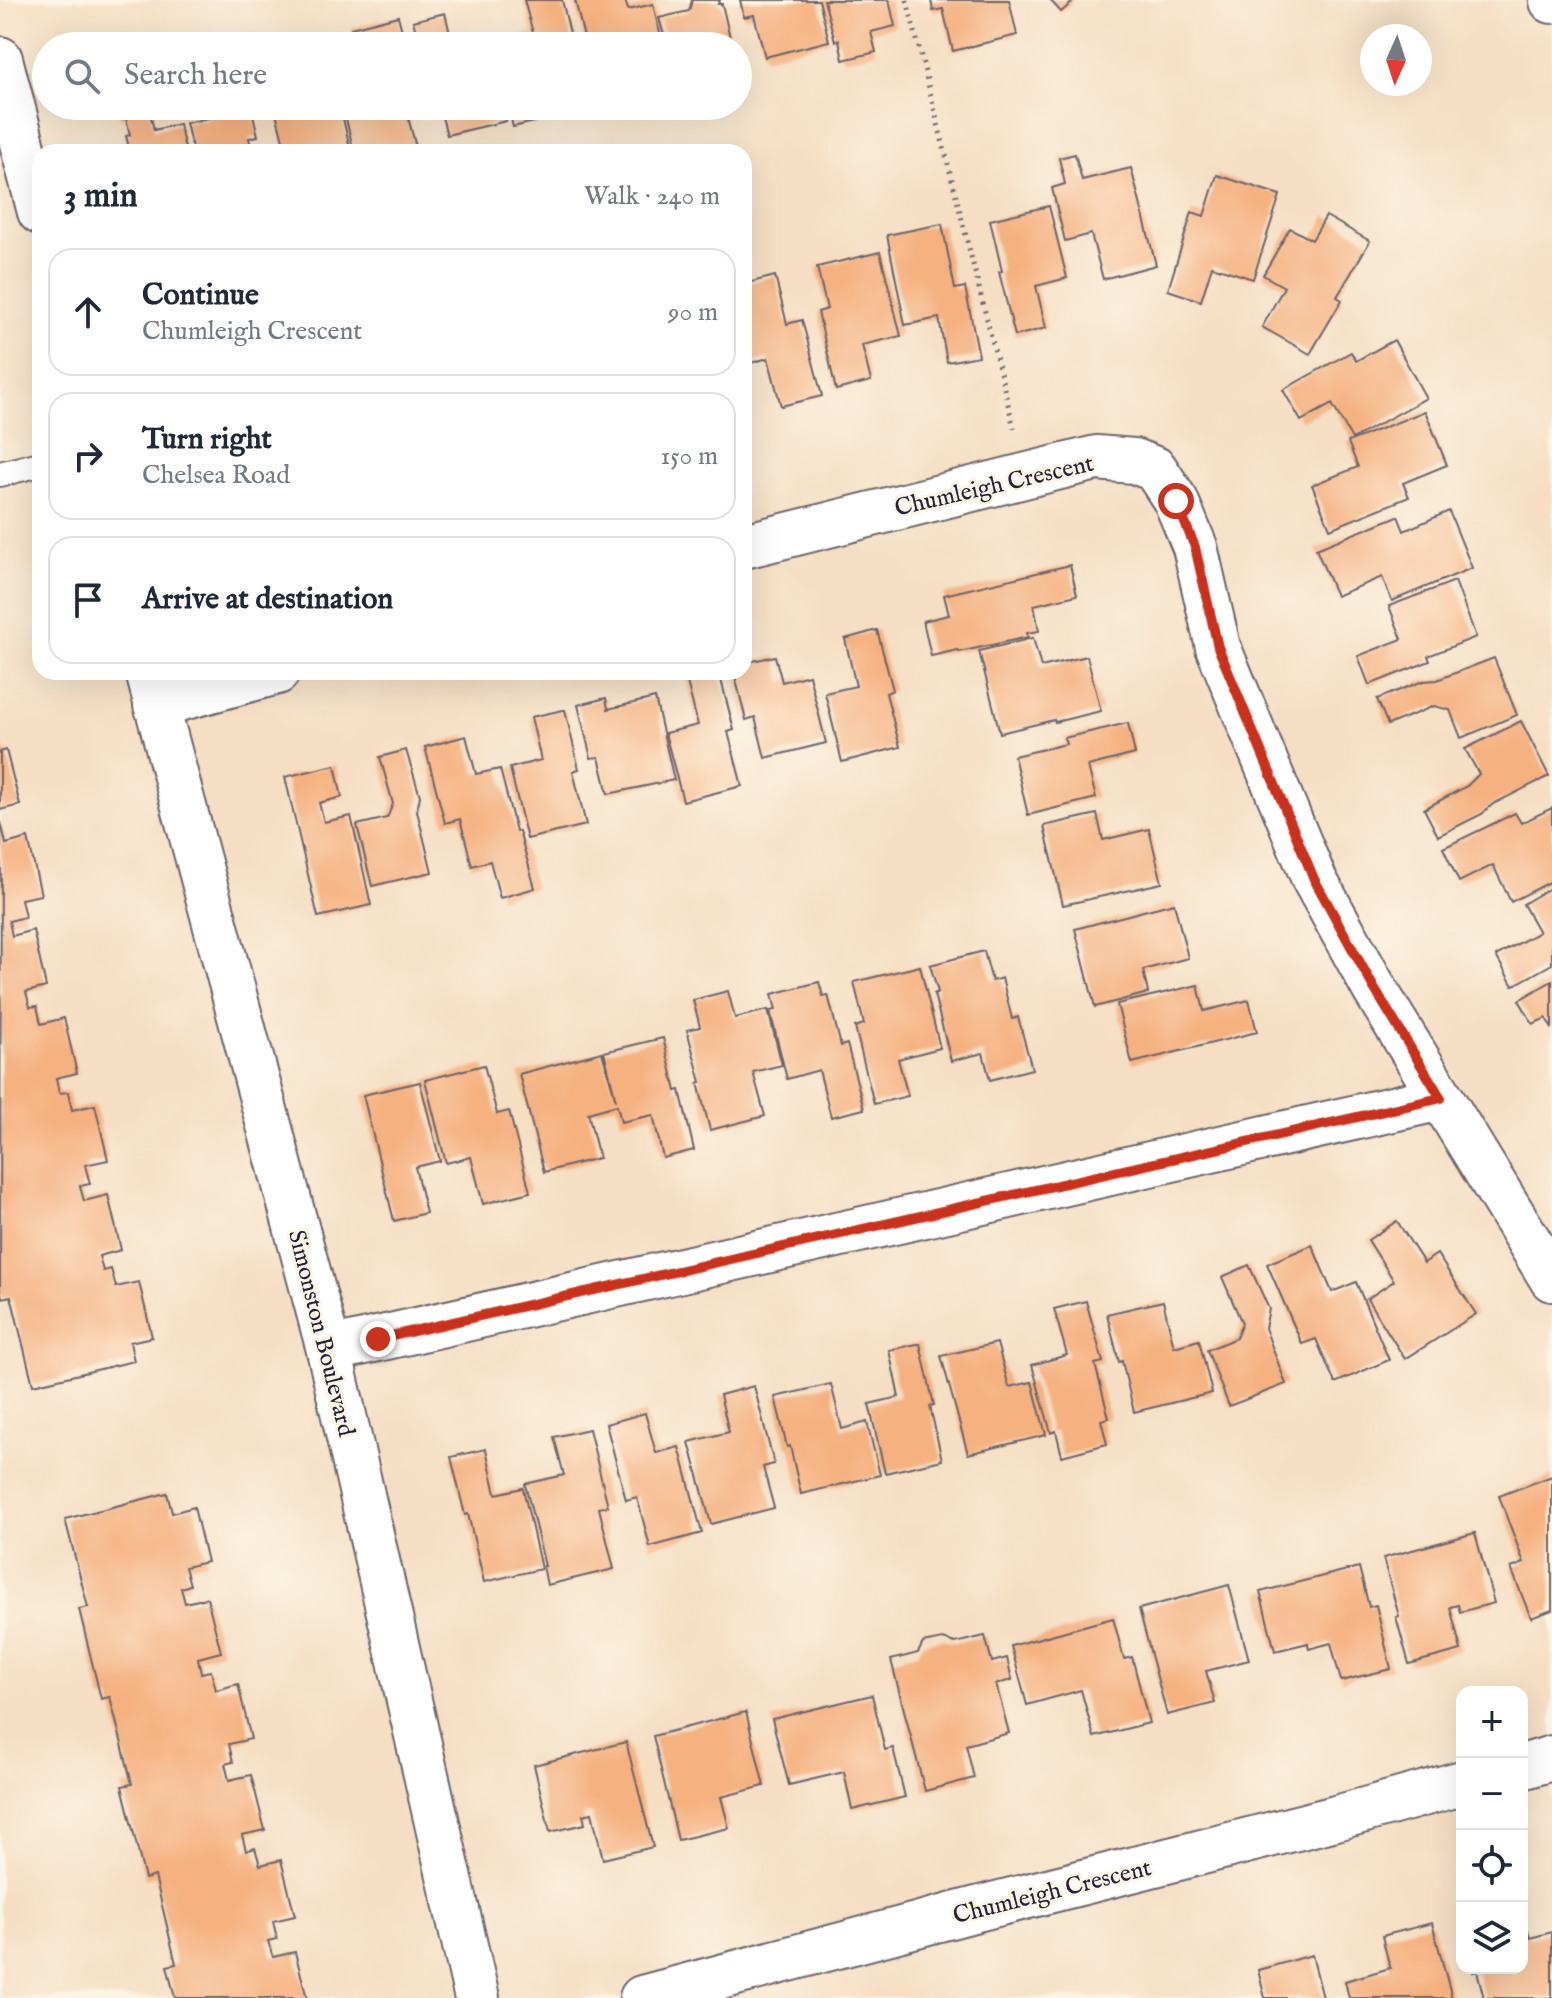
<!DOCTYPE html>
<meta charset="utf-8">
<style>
body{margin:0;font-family:"IM FELL English",serif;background:#f6f6f7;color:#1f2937}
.controls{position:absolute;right:24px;bottom:24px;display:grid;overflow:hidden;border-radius:16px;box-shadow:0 8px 32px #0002}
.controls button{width:72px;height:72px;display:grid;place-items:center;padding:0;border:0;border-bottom:2px solid #e0e1e3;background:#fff;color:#1f2937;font:40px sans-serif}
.compass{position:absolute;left:1360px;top:24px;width:72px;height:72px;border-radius:50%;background:#fff;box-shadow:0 8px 32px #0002;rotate:183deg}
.stop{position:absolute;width:24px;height:24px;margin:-18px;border:6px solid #c8321e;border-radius:50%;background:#fff}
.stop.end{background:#c8321e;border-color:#fff;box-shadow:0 2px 8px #0008}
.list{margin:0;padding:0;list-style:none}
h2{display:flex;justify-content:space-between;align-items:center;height:104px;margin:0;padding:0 32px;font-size:34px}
h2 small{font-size:26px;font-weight:400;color:#747a83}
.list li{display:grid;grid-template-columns:52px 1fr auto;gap:24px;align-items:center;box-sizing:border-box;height:128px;margin:0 16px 16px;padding:0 16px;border:2px solid #e0e1e3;border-radius:24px}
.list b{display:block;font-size:30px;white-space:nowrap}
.list p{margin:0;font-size:26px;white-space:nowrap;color:#747a83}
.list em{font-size:26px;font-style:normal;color:#747a83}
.icon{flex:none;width:44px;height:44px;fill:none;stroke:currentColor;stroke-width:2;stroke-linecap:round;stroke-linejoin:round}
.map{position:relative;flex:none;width:1552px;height:1998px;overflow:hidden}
.search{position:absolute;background:#fff;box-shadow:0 8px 32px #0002;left:32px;top:32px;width:720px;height:88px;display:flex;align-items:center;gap:20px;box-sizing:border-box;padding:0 28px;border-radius:44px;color:#747a83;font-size:30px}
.panel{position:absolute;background:#fff;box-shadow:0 8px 32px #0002;left:32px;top:144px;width:720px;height:536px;border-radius:24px}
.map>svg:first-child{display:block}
.building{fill:#f5b180}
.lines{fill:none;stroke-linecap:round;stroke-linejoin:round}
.service-casing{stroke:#6c646b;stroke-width:28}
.minor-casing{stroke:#6c646b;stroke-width:48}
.secondary-casing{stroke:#6c646b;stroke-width:48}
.path{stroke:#6c646b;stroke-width:5;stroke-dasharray:2 6;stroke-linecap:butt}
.service{stroke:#fff;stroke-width:24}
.minor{stroke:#fff;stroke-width:44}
.secondary{stroke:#fff;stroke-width:44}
.route{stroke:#c8321e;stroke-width:10}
.labels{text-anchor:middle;stroke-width:6;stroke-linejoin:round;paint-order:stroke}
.street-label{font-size:24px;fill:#22223b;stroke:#fcf5e5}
</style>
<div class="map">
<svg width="1552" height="1998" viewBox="0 0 1552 1998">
<rect width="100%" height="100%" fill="#fcf5e5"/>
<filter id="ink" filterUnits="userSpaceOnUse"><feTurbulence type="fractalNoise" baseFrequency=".0125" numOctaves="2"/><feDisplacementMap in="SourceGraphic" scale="16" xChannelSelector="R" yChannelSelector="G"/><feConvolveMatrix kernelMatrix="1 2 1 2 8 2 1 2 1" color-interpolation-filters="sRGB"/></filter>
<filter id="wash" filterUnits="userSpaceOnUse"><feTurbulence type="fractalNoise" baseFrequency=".006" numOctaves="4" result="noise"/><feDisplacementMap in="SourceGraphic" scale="32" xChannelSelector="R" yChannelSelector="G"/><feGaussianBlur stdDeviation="1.8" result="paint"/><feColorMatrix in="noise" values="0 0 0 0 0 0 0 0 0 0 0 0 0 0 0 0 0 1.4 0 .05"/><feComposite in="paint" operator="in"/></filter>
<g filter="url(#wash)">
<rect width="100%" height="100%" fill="#f5dec3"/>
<g id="blocks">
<g class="building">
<polygon points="524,0 562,0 573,46 492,46 492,43 533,33"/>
<polygon points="575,0 625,0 628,10 653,4 663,46 586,46"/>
<polygon points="692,0 720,0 718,4 722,4 732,46 667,46 659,18 689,11"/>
<polygon points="740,0 819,0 829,41 765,57 754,15 744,17"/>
<polygon points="824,0 889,0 895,26 871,32 876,52 843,60 839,40 835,41"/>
<polygon points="931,0 1009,0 1017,35 953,51 943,9 933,11"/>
<polygon points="1050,0 1075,0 1061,12"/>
<polygon points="445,13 453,46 420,46 413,21"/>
<polygon points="398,16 406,46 355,46 351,28"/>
<polygon points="118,106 174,106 150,113 154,130 179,124 186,152 130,152 126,136 130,135 126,118 121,119"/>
<polygon points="207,106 251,106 258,136 249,138 252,152 193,152 186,123 209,118"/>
<polygon points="273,106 340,106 351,152 286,152 276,113 279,112"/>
<polygon points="343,106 405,106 417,151 354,152"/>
<polygon points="439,106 502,106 506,121 447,135"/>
<polygon points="508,106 577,106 579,111 513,127"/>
<polygon points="1075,154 1082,180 1131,168 1156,265 1103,279 1091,234 1065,241 1052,188 1065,184 1059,158"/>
<polygon points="1217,175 1280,195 1253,279 1212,266 1201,301 1168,290 1192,212 1204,216"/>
<polygon points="1049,206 1067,278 1036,286 1046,328 1015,336 999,272 1002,271 990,220"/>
<polygon points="1326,216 1370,241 1337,297 1342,300 1310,354 1262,327 1284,287 1263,275 1290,228 1312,240"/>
<polygon points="942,224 955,289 965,287 979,356 947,362 939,318 905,325 887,235"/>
<polygon points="880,252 901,336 862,345 871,381 836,390 818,312 827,309 817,267"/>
<polygon points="775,276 787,324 802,320 822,396 781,406 768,358 744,365 744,284"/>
<polygon points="1394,340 1426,398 1352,439 1332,404 1301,421 1283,390 1351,352 1356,361"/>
<polygon points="1425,411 1447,465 1403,483 1409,497 1330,529 1312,485 1358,467 1348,442"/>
<polygon points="1449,511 1472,568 1392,601 1382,577 1336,596 1316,549 1398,516 1404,531"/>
<polygon points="1070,565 1077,595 1034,605 1039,631 1027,633 1028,637 959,652 958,650 931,656 923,621 949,615 944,595"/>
<polygon points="1455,581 1476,637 1428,656 1430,661 1369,685 1358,656 1402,639 1389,606"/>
<polygon points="877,630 893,690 886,693 900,747 842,762 825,693 856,686 845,639"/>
<polygon points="1033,638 1041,667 1087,656 1101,711 1055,722 1054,720 1000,733 979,651"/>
<polygon points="775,656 782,682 809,675 826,743 765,758 755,717 746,720 734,672 744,672 744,663"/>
<polygon points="1494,658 1517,715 1461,738 1450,710 1434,706 1388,725 1377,699 1423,681 1437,680"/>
<polygon points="708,672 719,672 734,730 728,732 742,786 683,801 665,733 698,725 686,678"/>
<polygon points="606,698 608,709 655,698 674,780 608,794 599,757 591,758 578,705"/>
<polygon points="563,710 565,710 579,769 573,771 586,825 527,839 510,768 541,760 531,717"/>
<polygon points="1521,721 1549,776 1493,804 1482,814 1438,836 1424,809 1467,786 1479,774 1465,749"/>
<polygon points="1128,723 1135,754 1088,766 1096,798 1028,815 1014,756 1066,744 1064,738"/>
<polygon points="466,736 476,774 500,769 516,831 519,831 535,888 500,898 490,861 472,866 460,819 445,823 425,747"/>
<polygon points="6,750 20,805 0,810 0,752"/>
<polygon points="406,750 420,796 417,811 432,872 372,886 357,825 387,818 393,804 380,757"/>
<polygon points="335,765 342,797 319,803 324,822 351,816 371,905 318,917 285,777"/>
<polygon points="1552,808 1552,881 1511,902 1493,865 1459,882 1443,848 1515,813 1521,823"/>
<polygon points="1097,814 1103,840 1149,829 1162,883 1063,905 1044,826"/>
<polygon points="1,822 6,844 28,838 41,895 21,899 25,917 9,921 12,936 33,930 46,987 26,992 30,1007 37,1006 41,1024 64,1018 77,1073 56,1078 59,1093 68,1092 72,1110 95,1105 108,1160 85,1165 90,1184 80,1186 84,1201 108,1195 121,1250 99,1256 103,1271 111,1269 116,1287 139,1282 152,1337 130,1342 134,1361 33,1385 11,1296 2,1298 0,1289"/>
<polygon points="1552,887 1552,964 1513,986 1496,956 1539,932 1523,904"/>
<polygon points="1174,903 1188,958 1143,970 1148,993 1095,1007 1075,929"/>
<polygon points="984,951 992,981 1002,978 1012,1019 1018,1017 1032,1069 990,1080 983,1053 951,1061 934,994 938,992 930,965"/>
<polygon points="920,966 940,1048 898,1059 908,1096 874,1104 855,1027 864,1024 854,982"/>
<polygon points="1552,981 1552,1029 1546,1018 1533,1024 1519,1000"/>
<polygon points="819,982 823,996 828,995 841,1046 847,1044 864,1109 831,1117 819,1070 787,1079 770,1011 776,1010 772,994"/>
<polygon points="1198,985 1204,1011 1249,1000 1257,1032 1132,1063 1117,1004"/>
<polygon points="728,991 735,1018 768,1010 782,1065 753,1072 765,1116 710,1130 698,1083 701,1082 687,1030 700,1027 693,1000"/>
<polygon points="663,1038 676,1091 680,1090 694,1150 663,1158 653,1115 621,1122 617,1105 588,1113 599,1158 544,1172 519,1074 602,1052 616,1101 604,1052"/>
<polygon points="484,1065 497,1114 509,1111 530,1192 483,1204 471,1157 446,1163 425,1080"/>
<polygon points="420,1082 440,1161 415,1167 426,1213 394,1221 363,1095"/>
<polygon points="1397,1221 1424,1263 1437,1254 1476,1314 1405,1359 1367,1299 1394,1281 1368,1240"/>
<polygon points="1312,1245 1332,1292 1356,1282 1389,1360 1335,1383 1316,1339 1302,1344 1267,1264"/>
<polygon points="1249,1265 1269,1309 1265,1328 1286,1384 1229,1406 1207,1350 1236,1338 1242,1323 1222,1277"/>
<polygon points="1086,1301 1103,1362 1095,1364 1109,1418 1101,1420 1107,1444 1062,1456 1056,1431 1051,1433 1032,1365 1067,1355 1054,1309"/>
<polygon points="1163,1301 1174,1347 1199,1340 1212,1393 1134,1412 1122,1361 1119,1362 1107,1314"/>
<polygon points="997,1343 1009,1387 1032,1382 1046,1435 968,1454 941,1356"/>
<polygon points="917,1344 920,1344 934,1405 930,1406 942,1460 885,1473 869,1404 899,1397 889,1350"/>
<polygon points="831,1384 842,1429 867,1422 880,1475 801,1494 790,1446 787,1447 775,1397"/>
<polygon points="754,1386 774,1464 763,1467 774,1508 711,1524 689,1442 729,1432 720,1395"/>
<polygon points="645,1413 656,1453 679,1447 702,1533 650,1547 637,1497 626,1500 606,1424"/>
<polygon points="589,1429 608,1506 599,1508 614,1569 547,1585 543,1566 545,1566 525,1484 564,1475 554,1437"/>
<polygon points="486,1449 496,1494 523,1488 541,1569 484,1582 468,1514 465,1515 451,1457"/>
<polygon points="1552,1476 1552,1610 1531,1618 1511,1568 1524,1563 1499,1496"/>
<polygon points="167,1493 172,1513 194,1507 207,1562 185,1567 190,1585 181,1588 185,1603 207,1598 221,1652 198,1658 201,1673 211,1671 216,1690 238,1684 251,1739 229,1744 233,1762 225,1764 229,1780 251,1775 265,1830 242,1835 246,1851 255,1848 260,1865 281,1860 295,1916 273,1921 277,1939 268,1941 273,1957 295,1952 307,1998 175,1998 167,1966 176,1964 155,1876 145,1879 122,1786 132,1784 110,1697 101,1699 79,1609 88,1607 65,1519"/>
<polygon points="1475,1533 1494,1603 1460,1612 1458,1605 1450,1607 1461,1650 1409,1664 1396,1617 1399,1616 1383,1558"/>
<polygon points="1359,1567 1369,1607 1376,1605 1391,1669 1341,1681 1331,1643 1309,1649 1308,1643 1275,1651 1260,1592"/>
<polygon points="1229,1585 1249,1660 1206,1671 1215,1703 1167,1715 1139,1609"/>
<polygon points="1113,1618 1124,1659 1132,1657 1149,1723 1094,1737 1081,1690 1027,1705 1011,1646"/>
<polygon points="985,1636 992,1662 1007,1658 1012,1680 996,1684 1009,1733 966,1745 974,1778 925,1791 891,1660 918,1653 923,1643 943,1639 955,1643"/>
<polygon points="872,1695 885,1750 893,1748 905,1797 852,1810 844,1772 789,1785 772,1719"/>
<polygon points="746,1712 764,1786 721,1797 729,1828 678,1840 653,1736"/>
<polygon points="626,1742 653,1847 603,1859 592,1813 583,1815 585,1824 550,1832 534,1765"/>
<polygon points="1432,1923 1452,1998 1349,1998 1345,1981 1390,1968 1382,1936"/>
<polygon points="1528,1931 1530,1938 1552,1932 1552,1998 1484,1998 1477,1971 1473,1972 1472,1968 1522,1968 1522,1932"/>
<polygon points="1312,1955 1323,1998 1265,1998 1258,1970"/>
</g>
</g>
</g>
<g filter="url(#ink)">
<use href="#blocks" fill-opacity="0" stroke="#6c646b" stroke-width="2"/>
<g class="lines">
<g class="service-casing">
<polyline id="service" points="0,474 40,464"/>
</g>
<g class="minor-casing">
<g id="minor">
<polyline points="0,59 40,212"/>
<polyline points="744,546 1096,458 1134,461 1155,469 1176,501 1195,547 1218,647 1314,879 1374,988 1552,1279"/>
<polyline points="148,672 329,1350 477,1998"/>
<polyline points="156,705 277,672"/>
<polyline points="329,1350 1441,1098"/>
<polyline points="1522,1767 1552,1758"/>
<polyline points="642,1998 969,1911 1336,1818 1462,1783"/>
</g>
</g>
<g class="secondary-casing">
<polyline id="secondary" points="1552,0 1552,1"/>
</g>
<polyline class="path" points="907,0 1014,428"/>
<use href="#service" class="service"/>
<use href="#minor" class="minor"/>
<use href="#secondary" class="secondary"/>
</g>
</g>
<g class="lines" filter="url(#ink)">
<polyline class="route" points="378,1339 1441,1098 1374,988 1314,879 1218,647 1195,547 1176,501"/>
</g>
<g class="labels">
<g class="street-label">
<text transform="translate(994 485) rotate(-13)" y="8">Chumleigh Crescent</text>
<text transform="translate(322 1333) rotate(76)" y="8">Simonston Boulevard</text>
<text transform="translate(1052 1891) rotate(-14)" y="8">Chumleigh Crescent</text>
</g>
</g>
</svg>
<div class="controls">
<button>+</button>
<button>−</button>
<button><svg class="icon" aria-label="locate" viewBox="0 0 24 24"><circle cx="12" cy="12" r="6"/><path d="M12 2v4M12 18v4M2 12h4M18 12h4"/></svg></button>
<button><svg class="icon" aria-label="layers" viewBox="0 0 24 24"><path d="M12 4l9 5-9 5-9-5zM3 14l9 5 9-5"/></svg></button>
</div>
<svg class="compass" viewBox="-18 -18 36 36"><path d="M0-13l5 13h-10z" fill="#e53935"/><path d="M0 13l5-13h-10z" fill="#747a83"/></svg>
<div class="stop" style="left:1176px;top:501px"></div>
<div class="stop end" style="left:378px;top:1339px"></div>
<div class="search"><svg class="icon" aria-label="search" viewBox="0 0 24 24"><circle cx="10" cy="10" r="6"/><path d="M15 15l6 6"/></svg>Search here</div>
<section class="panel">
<h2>3 min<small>Walk · 240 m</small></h2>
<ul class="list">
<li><svg class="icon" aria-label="ahead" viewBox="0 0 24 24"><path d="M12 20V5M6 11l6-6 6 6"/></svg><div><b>Continue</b><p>Chumleigh Crescent</p></div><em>90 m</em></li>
<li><svg class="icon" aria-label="right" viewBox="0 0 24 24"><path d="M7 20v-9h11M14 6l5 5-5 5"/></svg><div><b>Turn right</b><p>Chelsea Road</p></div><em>150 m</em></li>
<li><svg class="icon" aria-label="arrive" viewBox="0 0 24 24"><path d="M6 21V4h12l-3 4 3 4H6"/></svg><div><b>Arrive at destination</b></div></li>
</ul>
</section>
</div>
